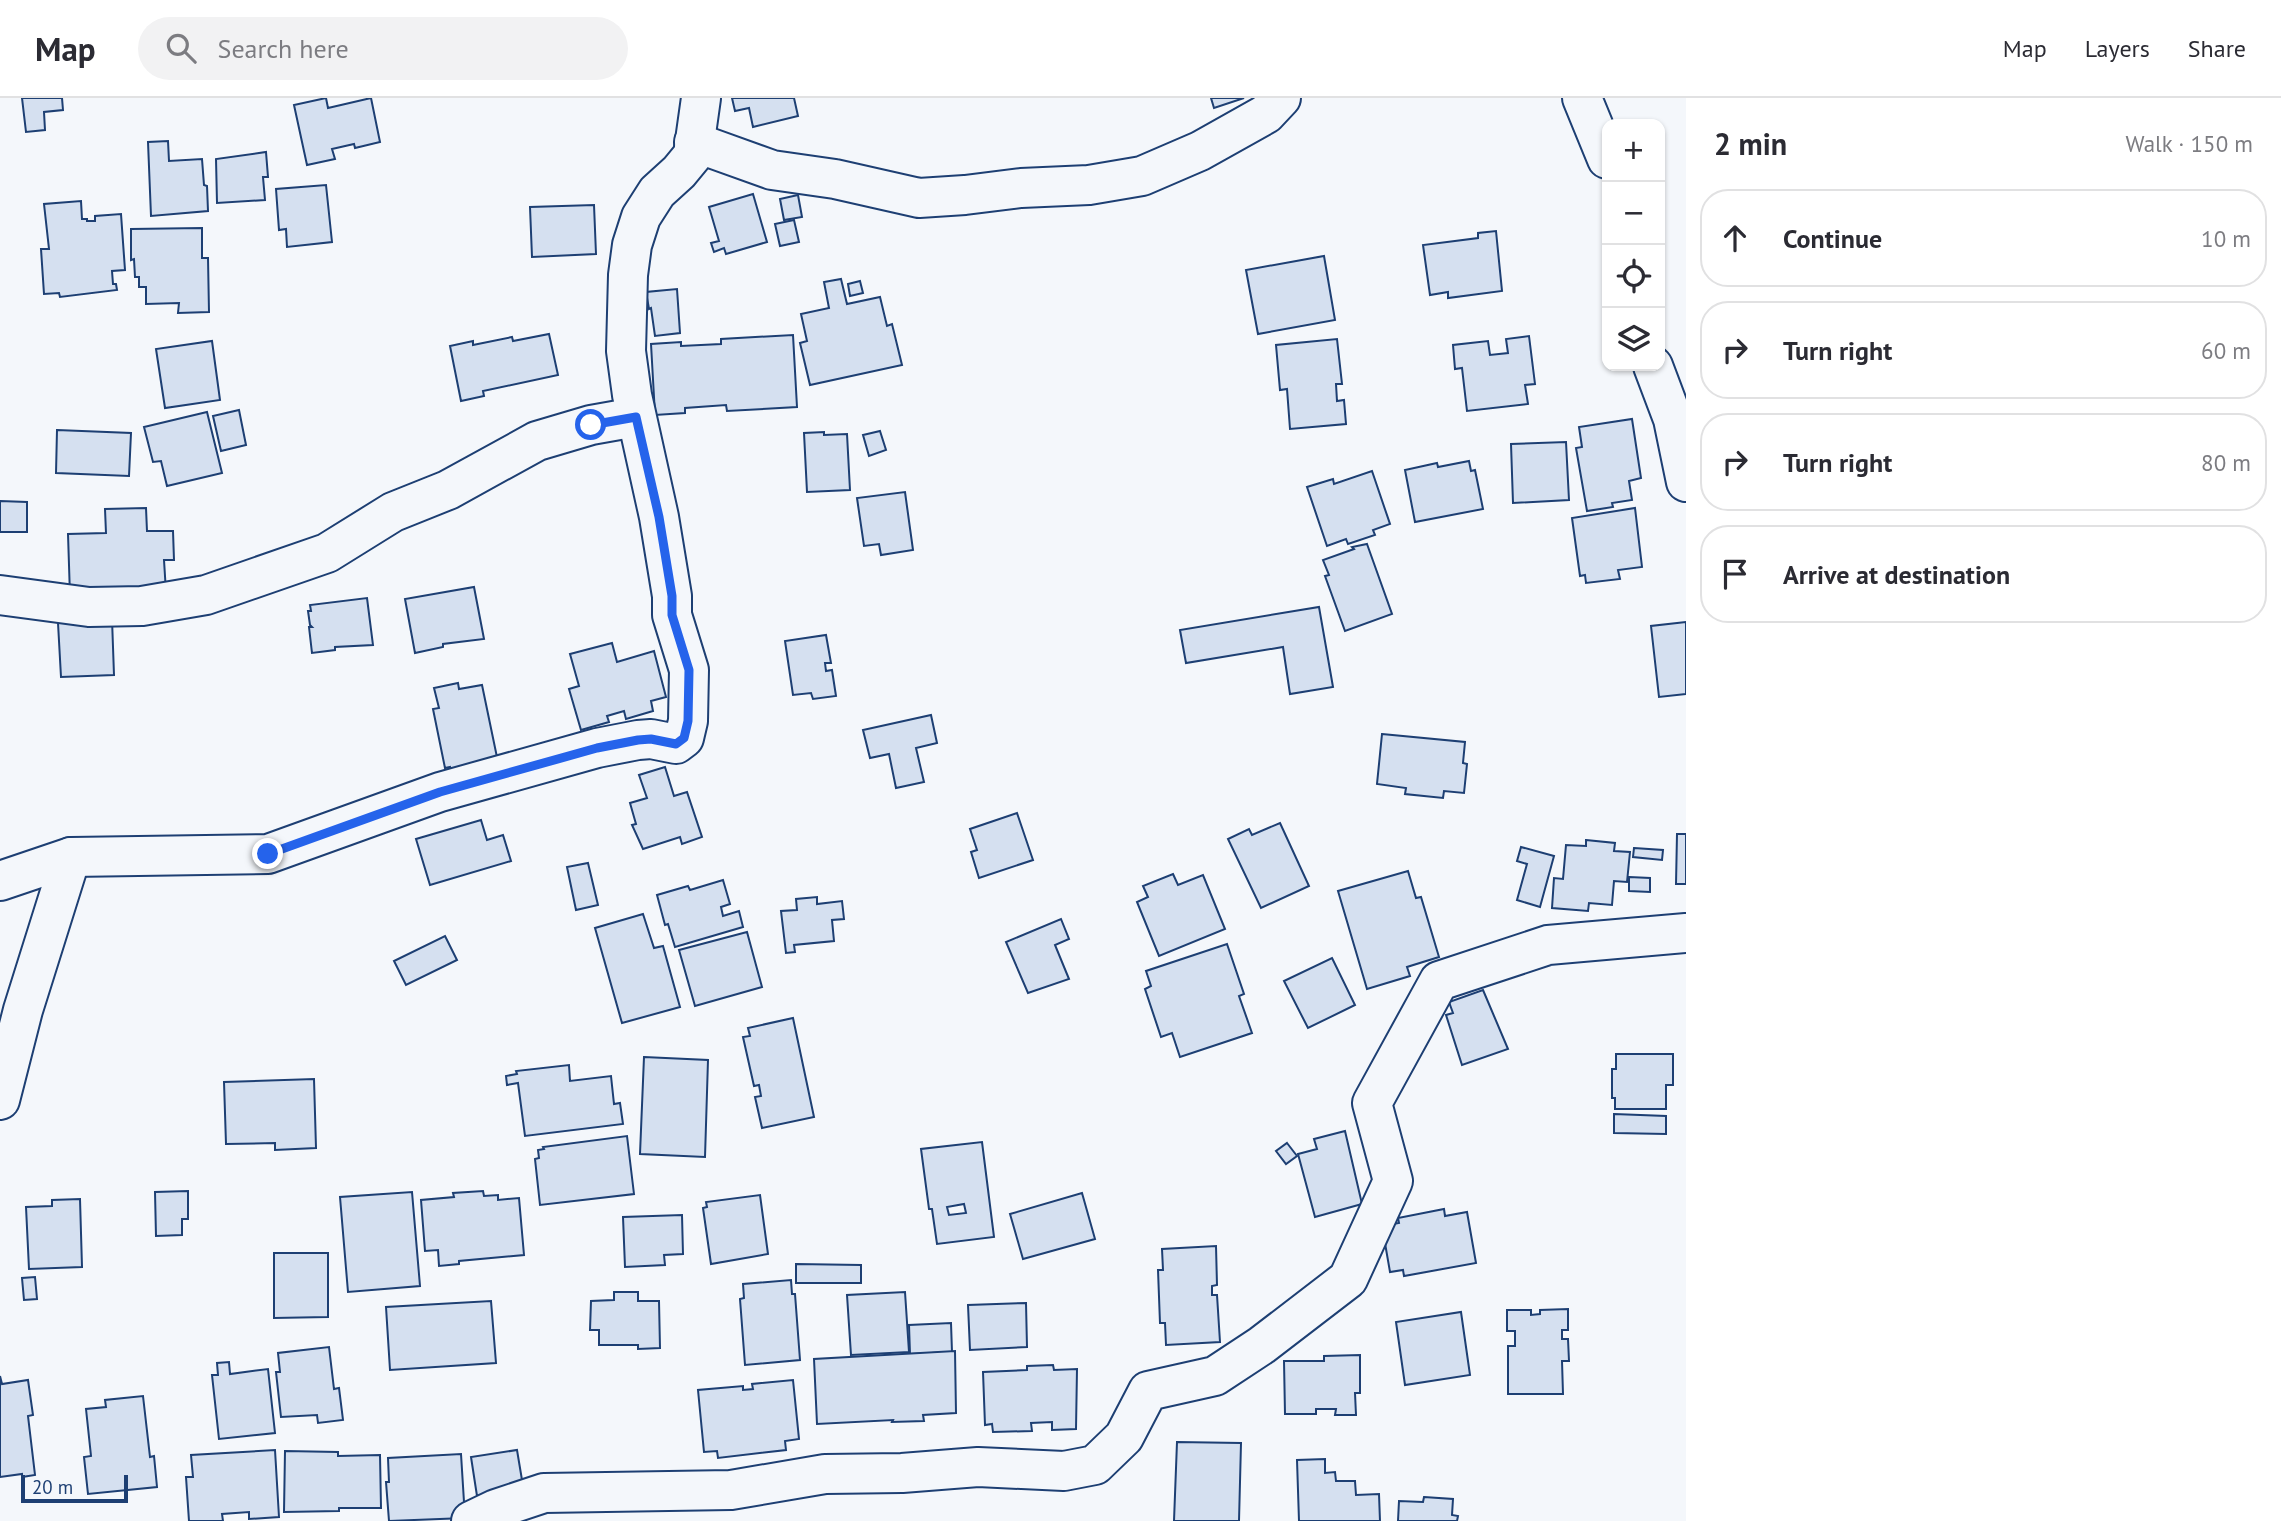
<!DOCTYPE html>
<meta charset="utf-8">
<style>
body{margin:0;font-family:"PT Sans",sans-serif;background:#f2f2f3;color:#2b2b33}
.controls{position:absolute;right:21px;top:21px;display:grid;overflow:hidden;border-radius:14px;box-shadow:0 2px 5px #0004}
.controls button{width:63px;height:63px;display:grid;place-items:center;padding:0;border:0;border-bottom:2px solid #e1e1e2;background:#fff;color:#2b2b33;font:35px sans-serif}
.scale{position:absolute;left:21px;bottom:18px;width:107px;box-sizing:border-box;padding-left:7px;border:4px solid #1d3f73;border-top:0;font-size:19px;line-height:24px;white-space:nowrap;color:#1d3f73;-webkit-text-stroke:5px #f4f7fb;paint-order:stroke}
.stop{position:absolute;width:21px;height:21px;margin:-16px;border:5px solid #2563eb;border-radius:50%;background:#fff}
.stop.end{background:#2563eb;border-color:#fff;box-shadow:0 2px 7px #0008}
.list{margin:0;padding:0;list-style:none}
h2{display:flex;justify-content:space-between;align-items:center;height:91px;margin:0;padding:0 28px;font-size:30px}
h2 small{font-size:23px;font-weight:400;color:#7c7c81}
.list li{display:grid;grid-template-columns:46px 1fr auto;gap:21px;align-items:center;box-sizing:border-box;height:98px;margin:0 14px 14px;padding:0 14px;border:2px solid #e1e1e2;border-radius:28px}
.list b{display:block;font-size:26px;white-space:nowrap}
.list em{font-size:23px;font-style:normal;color:#7c7c81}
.icon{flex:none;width:38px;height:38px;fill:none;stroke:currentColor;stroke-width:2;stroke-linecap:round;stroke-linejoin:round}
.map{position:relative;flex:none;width:1686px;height:1423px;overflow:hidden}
header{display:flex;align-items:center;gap:42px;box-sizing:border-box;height:98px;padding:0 35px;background:#fff;border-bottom:2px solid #e1e1e2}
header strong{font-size:33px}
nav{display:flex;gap:38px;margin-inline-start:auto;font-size:24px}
.search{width:490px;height:63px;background:#f2f2f3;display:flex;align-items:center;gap:18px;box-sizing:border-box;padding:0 24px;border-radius:38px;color:#7c7c81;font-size:26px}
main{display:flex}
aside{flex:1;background:#fff}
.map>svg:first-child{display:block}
.building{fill:#d5e0f0;stroke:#1d3f73;stroke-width:2;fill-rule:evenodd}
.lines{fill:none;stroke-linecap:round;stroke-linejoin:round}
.minor-casing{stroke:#1d3f73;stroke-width:42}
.minor{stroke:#f4f7fb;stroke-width:38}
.route{stroke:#2563eb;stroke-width:9}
</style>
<header>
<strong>Map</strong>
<div class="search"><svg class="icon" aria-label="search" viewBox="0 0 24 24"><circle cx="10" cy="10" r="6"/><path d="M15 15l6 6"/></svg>Search here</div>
<nav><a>Map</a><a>Layers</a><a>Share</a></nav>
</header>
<main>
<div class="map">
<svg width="1686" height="1423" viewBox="0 0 1686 1423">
<rect width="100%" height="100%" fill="#f4f7fb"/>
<g class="building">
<polygon points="22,0 62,0 63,12 44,14 45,32 26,34"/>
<polygon points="326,0 328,10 371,0 380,44 355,50 354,46 332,51 335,61 307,67 294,7"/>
<polygon points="732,0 794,0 798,18 753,29 749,10 735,13"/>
<polygon points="1211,0 1244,0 1214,10"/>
<polygon points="168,43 169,63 202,61 204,87 207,88 208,113 151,118 148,44"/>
<polygon points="266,54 268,79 263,79 265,102 217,105 216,61"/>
<polygon points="326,87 332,144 287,149 286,131 279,132 276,91"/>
<polygon points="753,96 767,144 726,156 724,150 714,154 711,145 719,143 709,109"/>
<polygon points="798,97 802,119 784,122 780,101"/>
<polygon points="81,103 82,121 87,121 87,123 95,123 95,118 121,116 125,172 112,173 113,186 116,186 117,192 60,199 59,195 44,196 41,151 49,151 44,106"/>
<polygon points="594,107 596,156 532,159 530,109"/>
<polygon points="794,122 799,144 780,148 775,126"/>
<polygon points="202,130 202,160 208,160 209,214 178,215 179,205 146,206 146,189 139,189 139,179 135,179 134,161 131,162 131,131"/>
<polygon points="1496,133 1502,193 1448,200 1448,194 1430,197 1423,147 1478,140 1478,135"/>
<polygon points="1324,158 1335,222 1258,236 1246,172"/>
<polygon points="841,181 847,206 880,199 887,228 892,226 902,267 810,287 800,245 807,243 801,216 829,210 824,184"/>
<polygon points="860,183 863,195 850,198 848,186"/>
<polygon points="677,191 680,235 655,238 651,210 649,211 646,194"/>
<polygon points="549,236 558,277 483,293 484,298 461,303 450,248 473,243 473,247 512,239 513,243"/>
<polygon points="793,237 797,309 727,313 726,307 685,310 685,315 655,317 651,246 681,244 681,248 721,246 721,241"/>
<polygon points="1529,238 1535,286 1525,287 1528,306 1467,313 1462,270 1455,271 1453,247 1488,243 1490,257 1508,255 1506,241"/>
<polygon points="1337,241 1342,286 1336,286 1337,303 1344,302 1346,326 1290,331 1287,291 1280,292 1276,247"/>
<polygon points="212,243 220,302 165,310 156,251"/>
<polygon points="239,312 246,347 221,353 213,318"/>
<polygon points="207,314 222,375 167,388 161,363 153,364 144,329"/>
<polygon points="1632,321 1641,380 1629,383 1632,402 1612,405 1613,409 1587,413 1576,350 1582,349 1579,329"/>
<polygon points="57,332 131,335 129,378 56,375"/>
<polygon points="880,333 886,352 869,358 863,337"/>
<polygon points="824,334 824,337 847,336 850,392 807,394 804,335"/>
<polygon points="1566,344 1569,402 1513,405 1511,346"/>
<polygon points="1469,363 1471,373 1475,372 1483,411 1415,424 1405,372 1437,365 1438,369"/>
<polygon points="1372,373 1390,426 1373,432 1375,437 1348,446 1346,441 1327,448 1307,389 1333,381 1334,386"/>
<polygon points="905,394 913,452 881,457 879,446 864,448 857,400"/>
<polygon points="0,403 27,404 27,434 0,434"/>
<polygon points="146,410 147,433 173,433 174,462 164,462 166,494 70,498 68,436 106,435 105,411"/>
<polygon points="1635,410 1642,469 1618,472 1620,481 1586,485 1585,477 1580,478 1572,420"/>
<polygon points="1367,446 1392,516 1345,533 1325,478 1329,477 1323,462 1354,451 1352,449"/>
<polygon points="474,489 484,541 443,546 443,549 415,555 405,501"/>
<polygon points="367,500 373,547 335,549 335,552 312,555 309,529 312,529 310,527 308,513 311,513 310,507"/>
<polygon points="1319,509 1333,589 1290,596 1283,549 1186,565 1180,532"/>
<polygon points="112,521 114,577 61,579 58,525"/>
<polygon points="1686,524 1686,596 1659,599 1651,528"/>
<polygon points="826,537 831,565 825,565 826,573 832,572 836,598 813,601 811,595 793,597 785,543"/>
<polygon points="612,545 617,564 654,553 666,599 651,603 653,613 626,621 624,613 607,618 609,624 581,632 569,591 579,588 570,556"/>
<polygon points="458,585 459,591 482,587 498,664 451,674 450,669 445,670 433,611 439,610 434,590"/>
<polygon points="931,617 937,645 916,650 924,684 896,690 889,656 870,660 863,632"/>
<polygon points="1382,636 1465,644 1463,665 1467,666 1464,695 1444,693 1443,700 1405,696 1406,690 1377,686"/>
<polygon points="665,669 674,698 687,694 702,739 682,746 680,739 643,751 632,727 636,726 630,705 647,700 639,677"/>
<polygon points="1017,715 1033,762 979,780 971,754 977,752 970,731"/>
<polygon points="481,722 487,742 503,737 511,763 430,787 416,741"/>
<polygon points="1280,725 1309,788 1261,810 1228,741 1249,731 1252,737"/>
<polygon points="1677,736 1686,736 1686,786 1676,786"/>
<polygon points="1586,742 1615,745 1614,753 1630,754 1627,784 1614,783 1612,807 1589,805 1588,813 1552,810 1554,780 1563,781 1566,747 1586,748"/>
<polygon points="1521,749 1554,758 1540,809 1517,802 1527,766 1517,763"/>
<polygon points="1634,750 1663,752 1662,762 1633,759"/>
<polygon points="588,765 598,807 576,812 567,769"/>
<polygon points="1408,773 1416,800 1421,799 1439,859 1407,869 1410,878 1367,891 1338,793"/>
<polygon points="1173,776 1178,787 1203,777 1225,831 1159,858 1137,804 1148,799 1143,788"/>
<polygon points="1629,779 1650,780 1650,794 1629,793"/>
<polygon points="723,782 730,806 721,809 723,818 739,813 743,829 675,849 668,826 665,827 657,797 688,788 690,792"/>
<polygon points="817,799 817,806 842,803 844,821 832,822 834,843 794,847 795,854 786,855 781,813 797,812 796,801"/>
<polygon points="643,816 654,850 663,848 680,909 622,925 595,830"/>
<polygon points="1061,821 1069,841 1055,847 1069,881 1028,895 1006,844"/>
<polygon points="747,834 762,889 695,908 679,852"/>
<polygon points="445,838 457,862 406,887 394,863"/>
<polygon points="1227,846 1244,896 1239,898 1252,935 1180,959 1172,935 1161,939 1145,891 1151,888 1146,873"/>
<polygon points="1332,860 1355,907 1308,930 1284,883"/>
<polygon points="1483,892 1508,951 1462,967 1446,917 1453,915 1449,904"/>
<polygon points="793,920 814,1019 762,1030 755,999 761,998 759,987 754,988 743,939 750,938 748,930"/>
<polygon points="1616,956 1673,956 1673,987 1666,987 1666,1011 1615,1011 1615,1000 1612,1000 1612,971 1616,971"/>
<polygon points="644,959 708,962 705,1059 640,1056"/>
<polygon points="569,967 570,983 611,978 614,1006 620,1005 623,1026 525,1038 518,985 507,987 506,978 517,976 516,973"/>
<polygon points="314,981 316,1050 275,1052 275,1045 226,1046 224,984"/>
<polygon points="1614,1016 1666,1018 1666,1036 1614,1035"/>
<polygon points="1345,1033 1362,1106 1315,1119 1298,1056 1317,1051 1314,1041"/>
<polygon points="627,1038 634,1096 540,1107 535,1061 539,1060 538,1052 544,1051 543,1049"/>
<path d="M982,1044L994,1139L937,1146L932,1111H929L921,1051ZM964,1106L966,1115L949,1117L947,1109Z"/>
<polygon points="1287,1045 1297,1058 1286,1066 1276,1053"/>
<polygon points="188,1093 188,1121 182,1121 182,1137 156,1138 155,1094"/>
<polygon points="483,1093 484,1098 498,1097 498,1102 519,1100 524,1157 459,1163 459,1166 439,1168 438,1152 425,1153 421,1102 454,1099 453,1095"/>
<polygon points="412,1094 420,1188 348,1194 340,1099"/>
<polygon points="1082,1095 1095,1141 1023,1161 1010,1116"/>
<polygon points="760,1097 768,1156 711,1166 703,1110 707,1109 706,1104"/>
<polygon points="80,1101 82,1169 29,1171 26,1109 52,1108 52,1102"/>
<polygon points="1444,1111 1445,1118 1467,1114 1476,1165 1404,1178 1403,1172 1390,1174 1382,1128 1399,1125 1398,1120"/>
<polygon points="682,1117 683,1156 664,1157 665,1167 625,1169 623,1119"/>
<polygon points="1216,1148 1217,1187 1212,1188 1212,1197 1217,1197 1220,1244 1166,1247 1165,1225 1160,1225 1158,1172 1163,1172 1162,1151"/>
<polygon points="274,1155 328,1155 328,1219 274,1220"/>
<polygon points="796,1166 861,1167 861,1185 796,1185"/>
<polygon points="35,1179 37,1201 24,1202 22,1180"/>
<polygon points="791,1182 792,1196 795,1196 800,1262 745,1267 740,1201 744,1200 743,1186"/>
<polygon points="614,1194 638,1194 638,1203 659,1203 660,1250 638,1251 638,1247 599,1247 599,1232 590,1232 591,1203 614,1202"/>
<polygon points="905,1194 909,1254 851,1257 847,1197"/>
<polygon points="491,1203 496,1265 390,1272 386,1209"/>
<polygon points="1026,1205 1027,1249 970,1252 968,1207"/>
<polygon points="1568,1211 1568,1232 1562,1232 1562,1241 1568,1241 1569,1263 1562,1263 1563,1296 1508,1296 1508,1248 1515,1248 1515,1233 1507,1233 1507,1212 1531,1212 1531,1217 1540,1216 1540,1212"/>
<polygon points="1461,1214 1470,1277 1405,1287 1396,1224"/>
<polygon points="951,1225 952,1254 910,1256 909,1227"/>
<polygon points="329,1249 334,1291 339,1290 343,1322 318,1325 317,1317 281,1319 276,1274 280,1274 278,1255"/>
<polygon points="955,1253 956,1315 923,1317 924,1323 892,1324 893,1322 817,1326 814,1261"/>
<polygon points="1360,1257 1360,1295 1355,1295 1356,1317 1335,1317 1336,1311 1316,1311 1316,1316 1285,1316 1284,1263 1324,1263 1324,1258"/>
<polygon points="229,1264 230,1276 268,1271 275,1335 219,1341 212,1277 218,1277 217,1265"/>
<polygon points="1053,1267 1054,1272 1077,1271 1076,1331 1052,1332 1052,1324 1031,1325 1032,1333 993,1334 992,1326 985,1327 983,1274 1027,1272 1027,1268"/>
<polygon points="0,1278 2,1286 28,1282 33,1317 28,1318 35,1377 22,1379 22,1376 0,1379"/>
<polygon points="793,1282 799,1341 785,1343 786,1352 718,1360 717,1353 704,1354 698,1292 743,1288 743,1292 753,1291 752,1286"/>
<polygon points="143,1298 150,1359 154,1358 157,1389 88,1396 84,1359 91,1358 86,1311 106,1309 105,1302"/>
<polygon points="1177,1344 1241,1345 1239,1423 1174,1423"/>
<polygon points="275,1352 279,1419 249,1421 249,1414 222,1416 223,1423 189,1423 186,1379 193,1379 191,1357"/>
<polygon points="517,1352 523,1388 477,1398 471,1359"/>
<polygon points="285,1353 338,1354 338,1358 380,1357 381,1410 339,1410 339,1413 284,1414"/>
<polygon points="461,1356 465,1420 389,1423 386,1384 389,1384 388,1360"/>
<polygon points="1325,1361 1325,1375 1335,1374 1336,1383 1355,1383 1356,1397 1379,1396 1380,1423 1299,1423 1297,1362"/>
<polygon points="1424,1399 1453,1401 1452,1417 1458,1418 1457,1423 1398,1423 1399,1403 1423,1404"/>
</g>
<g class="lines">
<g class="minor-casing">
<g id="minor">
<polyline points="1582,0 1607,61"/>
<polyline points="694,44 772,72 835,81 919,100 965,97 1021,90 1089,87 1142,78 1200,53 1266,16 1281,0"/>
<polyline points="1653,268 1673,321 1686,384"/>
<polyline points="0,497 89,509 142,508 206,497 327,455 393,414 448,392 537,343 591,327 636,319"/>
<polyline points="0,783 71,759 268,756 440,694 597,650 638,642 651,641 676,646 684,640 688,623 689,572 672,517 672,498 659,419 632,297 626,253 628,177 632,147 641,119 657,94 679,74 693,57 701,0"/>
<polyline points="0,1002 23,912 71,759"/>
<polyline points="471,1423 496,1411 544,1395 731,1392 825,1376 902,1375 978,1369 1064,1373 1095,1367 1124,1339 1148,1293 1215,1278 1262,1247 1348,1181 1393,1083 1372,1005 1439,883 1548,847 1686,835"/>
</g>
</g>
<use href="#minor" class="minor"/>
</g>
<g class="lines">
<polyline class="route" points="268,756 440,694 597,650 638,642 651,641 676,646 684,640 688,623 689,572 672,517 672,498 659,419 636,319 591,327"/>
</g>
</svg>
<div class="controls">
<button>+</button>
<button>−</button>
<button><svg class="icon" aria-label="locate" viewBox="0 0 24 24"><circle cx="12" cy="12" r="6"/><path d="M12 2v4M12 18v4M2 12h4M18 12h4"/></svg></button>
<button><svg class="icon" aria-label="layers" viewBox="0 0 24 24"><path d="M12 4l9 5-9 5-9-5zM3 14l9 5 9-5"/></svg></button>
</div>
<div class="scale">20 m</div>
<div class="stop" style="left:591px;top:327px"></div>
<div class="stop end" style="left:268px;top:756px"></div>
</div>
<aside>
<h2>2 min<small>Walk · 150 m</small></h2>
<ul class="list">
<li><svg class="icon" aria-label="ahead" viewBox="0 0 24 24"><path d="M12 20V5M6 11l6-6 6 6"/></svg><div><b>Continue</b></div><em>10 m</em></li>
<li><svg class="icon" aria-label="right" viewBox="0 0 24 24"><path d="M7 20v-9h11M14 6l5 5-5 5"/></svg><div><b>Turn right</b></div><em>60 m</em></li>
<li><svg class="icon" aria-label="right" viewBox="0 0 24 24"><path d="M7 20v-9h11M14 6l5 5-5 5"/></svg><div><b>Turn right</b></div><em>80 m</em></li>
<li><svg class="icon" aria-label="arrive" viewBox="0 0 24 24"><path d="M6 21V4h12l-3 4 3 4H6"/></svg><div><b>Arrive at destination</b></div></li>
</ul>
</aside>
</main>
